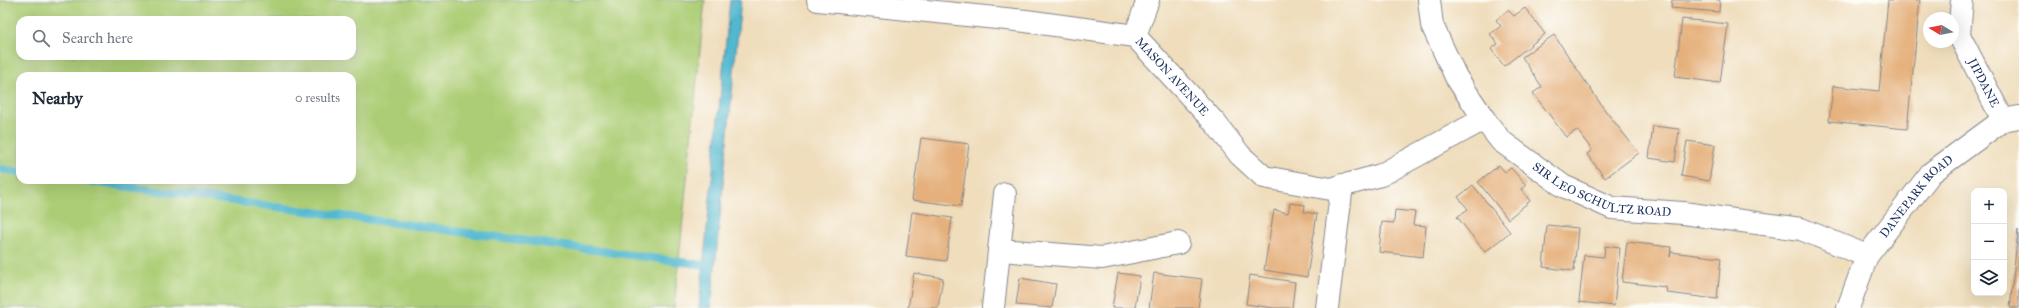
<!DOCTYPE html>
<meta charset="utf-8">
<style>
body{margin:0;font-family:"IM FELL Great Primer",serif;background:#f2f2f3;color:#1f2937}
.controls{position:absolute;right:12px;bottom:12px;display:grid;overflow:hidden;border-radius:8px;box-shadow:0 4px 16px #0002}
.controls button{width:36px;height:36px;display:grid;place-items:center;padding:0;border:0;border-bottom:1px solid #e0e1e3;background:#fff;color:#1f2937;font:20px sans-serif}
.compass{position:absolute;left:1923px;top:12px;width:36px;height:36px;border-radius:50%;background:#fff;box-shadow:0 4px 16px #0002;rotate:280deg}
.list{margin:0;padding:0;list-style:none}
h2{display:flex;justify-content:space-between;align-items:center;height:52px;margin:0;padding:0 16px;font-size:17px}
h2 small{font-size:13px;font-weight:400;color:#747a83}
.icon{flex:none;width:22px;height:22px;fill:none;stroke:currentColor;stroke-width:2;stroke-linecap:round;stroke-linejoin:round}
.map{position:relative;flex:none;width:2019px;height:308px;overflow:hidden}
.search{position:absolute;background:#fff;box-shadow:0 4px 16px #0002;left:16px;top:16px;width:340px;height:44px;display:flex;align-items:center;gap:10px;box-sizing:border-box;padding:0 14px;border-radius:12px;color:#747a83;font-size:15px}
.panel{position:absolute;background:#fff;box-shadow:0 4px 16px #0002;left:16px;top:72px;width:340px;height:112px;border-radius:12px}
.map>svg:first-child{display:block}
.green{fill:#accd75;stroke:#647e6a;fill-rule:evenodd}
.water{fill:#51b8cf;stroke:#367496}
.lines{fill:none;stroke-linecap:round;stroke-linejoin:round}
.stream{stroke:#51b8cf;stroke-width:8}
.building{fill:#e5b07c}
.minor-casing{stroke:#85868c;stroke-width:24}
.minor{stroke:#fff;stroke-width:22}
.labels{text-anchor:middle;stroke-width:3;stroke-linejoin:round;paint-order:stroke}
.street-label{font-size:12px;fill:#1b2f5e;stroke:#fdfcf7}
</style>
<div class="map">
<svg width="2019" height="308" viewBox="0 0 2019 308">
<rect width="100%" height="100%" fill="#fdfcf7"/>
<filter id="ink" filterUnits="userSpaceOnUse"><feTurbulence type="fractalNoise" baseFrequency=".025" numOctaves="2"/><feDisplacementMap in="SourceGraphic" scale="8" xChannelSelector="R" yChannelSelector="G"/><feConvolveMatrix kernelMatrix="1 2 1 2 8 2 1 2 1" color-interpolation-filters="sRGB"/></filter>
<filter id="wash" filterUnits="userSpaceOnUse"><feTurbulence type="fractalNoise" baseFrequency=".012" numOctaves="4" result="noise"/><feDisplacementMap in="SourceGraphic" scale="16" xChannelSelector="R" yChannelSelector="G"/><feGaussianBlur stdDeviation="0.9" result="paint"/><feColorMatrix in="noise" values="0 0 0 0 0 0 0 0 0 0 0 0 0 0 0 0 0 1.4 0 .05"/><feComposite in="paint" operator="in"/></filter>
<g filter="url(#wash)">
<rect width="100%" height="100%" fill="#efddbb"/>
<path class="green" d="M0,0H705L674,308H0ZM20,20H352V56H20ZM20,76H352V180H20Z"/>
<polygon class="water" points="730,0 741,0 711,308 699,308"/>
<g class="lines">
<g class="stream">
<polyline points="0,169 20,172"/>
<polyline points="78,180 704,265"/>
</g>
</g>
<g id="blocks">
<g class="building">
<polygon points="1672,0 1720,0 1719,12 1671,8"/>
<polygon points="1888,0 1920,0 1907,129 1829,121 1833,86 1879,91"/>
<polygon points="1525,8 1545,34 1504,66 1491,49 1498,44 1490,34 1501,26 1496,20 1508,10 1514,16"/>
<polygon points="1682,19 1728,24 1720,83 1675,77"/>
<polygon points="1554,35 1604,109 1639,153 1605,178 1587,154 1592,150 1577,130 1566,137 1533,93 1542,87 1522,57"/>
<polygon points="1653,126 1679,129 1675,162 1649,158"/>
<polygon points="921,138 969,144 961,206 912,200"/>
<polygon points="1687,141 1715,145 1709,181 1681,176"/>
<polygon points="1499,165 1505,172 1511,168 1526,185 1521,189 1530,201 1508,219 1478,182"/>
<polygon points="1473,185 1510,232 1485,252 1457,217 1468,209 1458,197"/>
<polygon points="1290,203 1305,205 1304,212 1317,214 1307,277 1264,270 1274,210 1288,213"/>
<polygon points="1395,210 1415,212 1413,225 1426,226 1423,257 1379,252 1382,222 1394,223"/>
<polygon points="912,212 952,218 946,261 906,256"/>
<polygon points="1547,225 1578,228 1574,271 1543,267"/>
<polygon points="2018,230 2019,308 2010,308 2013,278"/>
<polygon points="1627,242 1671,247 1670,257 1671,252 1721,258 1717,299 1667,293 1666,287 1622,282"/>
<polygon points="1605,246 1620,248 1614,306 1579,302 1584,255 1604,257"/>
<polygon points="914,273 943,278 938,308 908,308"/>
<polygon points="1118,273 1140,276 1135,308 1112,308"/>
<polygon points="1154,273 1202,279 1198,308 1149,308"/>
<polygon points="1250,275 1295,282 1292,308 1274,308 1246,304"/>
<polygon points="1020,278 1056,284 1052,308 1016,305"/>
</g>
</g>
</g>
<g filter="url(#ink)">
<use href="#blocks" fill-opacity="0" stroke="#85868c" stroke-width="1"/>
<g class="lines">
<g class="minor-casing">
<g id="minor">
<path id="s1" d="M818,0L1026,21L1135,36L1216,124L1240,155L1264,177L1331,189L1381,175L1484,119"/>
<path id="s2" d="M1429,0L1432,25L1456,77L1484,119L1501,141L1563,186L1612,208L1683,213L1801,229L1867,256"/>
<path id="s3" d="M1962,0L1959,35L2003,120"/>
<polyline points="1135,36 1148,0"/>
<polyline points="1000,250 1102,258 1178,243"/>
<polyline points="993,308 1005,194"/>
<polyline points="1327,308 1342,185"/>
<path id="s4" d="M1848,308L1867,256L1931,173L2003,120L2019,117"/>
</g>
</g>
<use href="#minor" class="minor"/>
</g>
</g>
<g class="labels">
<g class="street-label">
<text dy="4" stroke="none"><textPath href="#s1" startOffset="374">MASON AVENUE</textPath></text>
<text dy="4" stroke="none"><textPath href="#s3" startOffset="89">JIPDANE</textPath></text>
<text dy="4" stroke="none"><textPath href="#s2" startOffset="276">SIR LEO SCHULTZ ROAD</textPath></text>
<text dy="4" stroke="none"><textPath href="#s4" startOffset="133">DANEPARK ROAD</textPath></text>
</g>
</g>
</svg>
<div class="controls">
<button>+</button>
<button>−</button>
<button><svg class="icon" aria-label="layers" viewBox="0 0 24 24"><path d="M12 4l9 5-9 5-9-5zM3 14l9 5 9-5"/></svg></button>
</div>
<svg class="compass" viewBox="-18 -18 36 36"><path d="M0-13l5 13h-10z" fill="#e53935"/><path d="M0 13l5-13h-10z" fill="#747a83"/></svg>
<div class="search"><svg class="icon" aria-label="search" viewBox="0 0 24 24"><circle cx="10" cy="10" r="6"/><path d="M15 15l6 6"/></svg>Search here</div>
<section class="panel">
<h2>Nearby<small>0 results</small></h2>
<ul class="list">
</ul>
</section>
</div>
